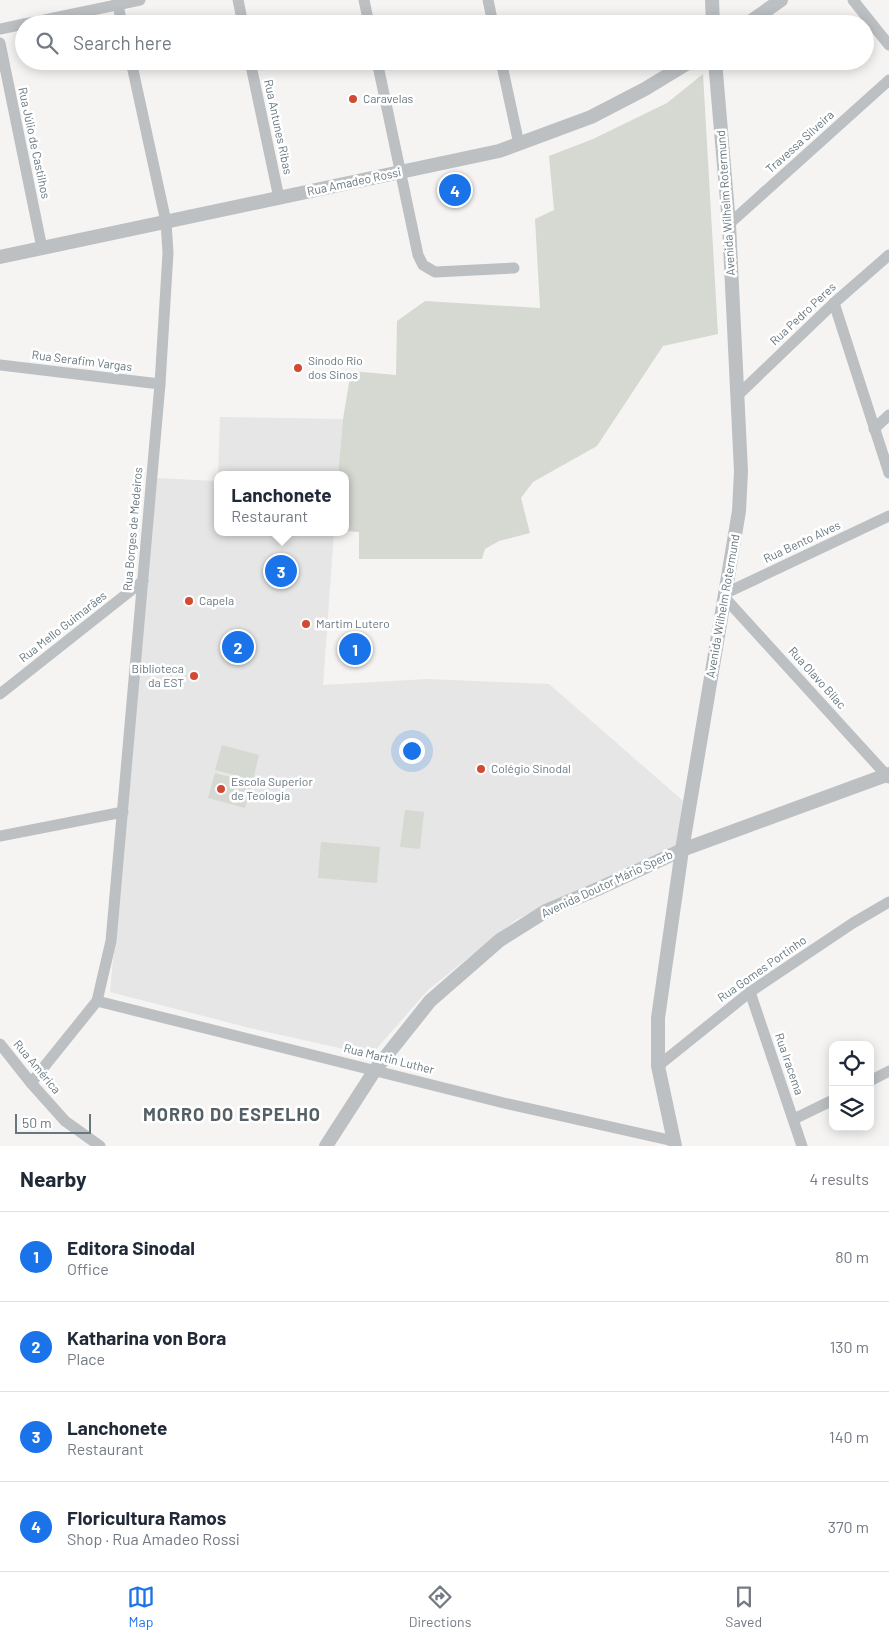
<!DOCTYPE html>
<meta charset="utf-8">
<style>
body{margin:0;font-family:Barlow,sans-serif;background:#f6f6f7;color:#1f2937}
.controls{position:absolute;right:15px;bottom:15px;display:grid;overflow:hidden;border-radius:10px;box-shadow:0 2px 12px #0003}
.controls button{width:45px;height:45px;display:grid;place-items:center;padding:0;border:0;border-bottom:1px solid #e0e1e3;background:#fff;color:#1f2937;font:25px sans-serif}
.scale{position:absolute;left:15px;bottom:12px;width:76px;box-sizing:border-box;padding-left:5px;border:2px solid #677780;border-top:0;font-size:14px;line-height:18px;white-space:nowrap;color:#677780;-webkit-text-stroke:4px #fff;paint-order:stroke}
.you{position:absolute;left:411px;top:750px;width:18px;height:18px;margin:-12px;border:4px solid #fff;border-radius:50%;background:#1a73e8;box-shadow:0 0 0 8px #1a73e833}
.badge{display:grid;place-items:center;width:32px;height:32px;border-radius:50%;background:#1a73e8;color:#fff;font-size:16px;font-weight:700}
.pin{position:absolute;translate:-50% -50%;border:2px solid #fff;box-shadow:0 1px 5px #0006}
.popup{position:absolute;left:214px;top:471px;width:135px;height:65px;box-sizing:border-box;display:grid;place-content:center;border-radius:10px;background:#fff;filter:drop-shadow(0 1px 4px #0005);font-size:16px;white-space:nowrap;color:#747a83}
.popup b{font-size:19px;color:#1f2937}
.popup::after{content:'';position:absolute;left:50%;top:100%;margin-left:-10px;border:10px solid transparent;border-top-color:#fff}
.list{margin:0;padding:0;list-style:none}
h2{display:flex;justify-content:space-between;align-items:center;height:65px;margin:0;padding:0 20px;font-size:21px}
h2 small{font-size:16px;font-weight:400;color:#747a83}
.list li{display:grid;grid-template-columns:32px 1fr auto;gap:15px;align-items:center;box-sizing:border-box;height:90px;padding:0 20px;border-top:1px solid #e0e1e3}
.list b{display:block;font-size:19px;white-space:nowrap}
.list p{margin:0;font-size:16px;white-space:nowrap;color:#747a83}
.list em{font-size:16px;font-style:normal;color:#747a83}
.icon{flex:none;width:28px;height:28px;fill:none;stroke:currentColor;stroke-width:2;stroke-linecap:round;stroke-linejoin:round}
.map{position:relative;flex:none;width:889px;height:1146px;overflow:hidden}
.search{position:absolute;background:#fff;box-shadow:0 2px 12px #0003;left:15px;right:15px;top:15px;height:55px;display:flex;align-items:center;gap:12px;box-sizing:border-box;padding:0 18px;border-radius:28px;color:#747a83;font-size:19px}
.sheet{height:425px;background:#fff}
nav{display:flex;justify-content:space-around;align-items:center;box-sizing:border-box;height:70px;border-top:1px solid #e0e1e3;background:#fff;font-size:14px;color:#747a83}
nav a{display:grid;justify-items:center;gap:2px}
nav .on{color:#1a73e8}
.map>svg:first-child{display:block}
.built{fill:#e5e6e5}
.green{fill:#d5d9d1}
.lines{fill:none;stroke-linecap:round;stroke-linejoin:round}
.minor{stroke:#bcc0c3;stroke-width:11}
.tertiary{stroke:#bcc0c3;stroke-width:14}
.poi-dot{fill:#d24934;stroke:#fff;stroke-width:2}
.labels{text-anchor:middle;stroke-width:5;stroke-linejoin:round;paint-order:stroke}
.poi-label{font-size:12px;fill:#677780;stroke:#fff;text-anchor:start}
.street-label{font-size:12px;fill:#677780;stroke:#fff}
.district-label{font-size:18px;font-weight:bold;letter-spacing:1px;fill:#546066;stroke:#fff}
</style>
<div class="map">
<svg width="889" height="1146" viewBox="0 0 889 1146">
<rect width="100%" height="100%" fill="#f5f4f2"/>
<g class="built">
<polygon points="220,417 343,419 338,475 218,475"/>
<polygon points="157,478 217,481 217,532 334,532 323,685 427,679 549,684 689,806 681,849 517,919 428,990 371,1055 250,1028 110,992"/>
</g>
<g class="green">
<polygon points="703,74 718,334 663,346 597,446 533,482 521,498 530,533 499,541 485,549 482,559 359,559 359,532 345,531 345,475 338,475 343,419 351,371 396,375 397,321 425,301 540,308 535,219 554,210 549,156 593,139 667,103"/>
<polygon points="222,745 259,755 253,780 215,770"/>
<polygon points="215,773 252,783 245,808 208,798"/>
<polygon points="405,810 424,812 420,849 400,847"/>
<polygon points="321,842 380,847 377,883 318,878"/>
</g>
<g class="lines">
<g class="minor">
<polyline points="117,0 122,24"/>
<polyline points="238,0 243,24"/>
<polyline points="364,0 369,24"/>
<polyline points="488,0 493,24"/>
<polyline points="853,0 889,45"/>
<polyline points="25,24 140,0"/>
<polyline points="0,29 24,24"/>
<polyline points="0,43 42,248"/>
<polyline points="250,61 279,198"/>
<polyline points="377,61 418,255 423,265 435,272 514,268"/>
<polyline points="501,61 519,144"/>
<polyline points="729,224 889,80"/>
<polyline points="834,303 889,473"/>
<polyline points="0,365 160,384"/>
<polyline points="738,395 834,303 889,255"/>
<polyline points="874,429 889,415"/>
<polyline points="726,593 889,516"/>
<polyline points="725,598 889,778"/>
<polyline points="0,694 143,581"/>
<polyline points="0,836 123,812"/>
<polyline points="750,992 802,1146"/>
<polyline points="97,1001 504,1103 674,1141"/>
<polyline points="0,1044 31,1083 65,1121 100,1146"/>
<polyline points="658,1066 750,992 853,923 889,902"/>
<polyline points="870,1081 889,1071"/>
<polyline points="31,1083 97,1001 111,941 160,384 168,253 166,222 131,61"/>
<polyline points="794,1119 833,1100"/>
</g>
<g class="tertiary">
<polyline points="712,0 713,24"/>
<polyline points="747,24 781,0"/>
<polyline points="0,257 499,151 591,117 645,89 691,61"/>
<polyline points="326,1146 375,1070 430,1001 500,940 546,911 600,888 682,850 889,774"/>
<polyline points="675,1146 658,1066 658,1018 682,850 739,511 741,471 729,224 715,61"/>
</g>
</g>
<g class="poi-dot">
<circle cx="353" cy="99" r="5"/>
<circle cx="298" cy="368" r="5"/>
<circle cx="189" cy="601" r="5"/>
<circle cx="306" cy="624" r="5"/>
<circle cx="194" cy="676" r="5"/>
<circle cx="481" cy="769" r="5"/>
<circle cx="221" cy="789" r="5"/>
</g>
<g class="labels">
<g class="poi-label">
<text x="363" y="103">Caravelas</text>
<text x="308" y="365">Sínodo Rio<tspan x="308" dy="14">dos Sinos</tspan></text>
<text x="199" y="605">Capela</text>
<text x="316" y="628">Martim Lutero</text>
<text x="184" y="673" text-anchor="end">Biblioteca<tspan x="184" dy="14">da EST</tspan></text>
<text x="491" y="773">Colégio Sinodal</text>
<text x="231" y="786">Escola Superior<tspan x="231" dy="14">de Teologia</tspan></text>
</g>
<g class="street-label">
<text transform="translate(278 127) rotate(78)" y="4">Rua Antunes Ribas</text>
<text transform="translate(800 142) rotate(-42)" y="4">Travessa Silveira</text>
<text transform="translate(34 143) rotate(78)" y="4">Rua Júlio de Castilhos</text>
<text transform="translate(354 182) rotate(-12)" y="4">Rua Amadeo Rossi</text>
<text transform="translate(726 203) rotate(-94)" y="4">Avenida Wilhelm Rotermund</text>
<text transform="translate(803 314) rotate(-43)" y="4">Rua Pedro Peres</text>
<text transform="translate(82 361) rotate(7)" y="4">Rua Serafim Vargas</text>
<text transform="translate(133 529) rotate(-85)" y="4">Rua Borges de Medeiros</text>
<text transform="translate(802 542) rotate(-25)" y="4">Rua Bento Alves</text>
<text transform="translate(723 606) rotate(-80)" y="4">Avenida Wilhelm Rotermund</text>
<text transform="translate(63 627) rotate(-38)" y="4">Rua Mello Guimarães</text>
<text transform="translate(817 678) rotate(48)" y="4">Rua Olavo Bilac</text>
<text transform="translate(607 884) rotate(-25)" y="4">Avenida Doutor Mário Sperb</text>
<text transform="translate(762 969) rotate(-35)" y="4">Rua Gomes Portinho</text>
<text transform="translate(389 1059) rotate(14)" y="4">Rua Martin Luther</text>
<text transform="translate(789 1064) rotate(71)" y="4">Rua Iracema</text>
<text transform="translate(37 1067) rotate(50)" y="4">Rua América</text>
</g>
<g class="district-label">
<text x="232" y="1121">MORRO DO ESPELHO</text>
</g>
</g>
</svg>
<div class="controls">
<button><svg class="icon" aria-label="locate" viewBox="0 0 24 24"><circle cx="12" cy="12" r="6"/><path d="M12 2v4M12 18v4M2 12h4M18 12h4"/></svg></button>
<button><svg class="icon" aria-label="layers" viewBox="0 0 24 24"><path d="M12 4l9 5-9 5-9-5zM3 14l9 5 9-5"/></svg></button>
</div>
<div class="scale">50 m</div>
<div class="you"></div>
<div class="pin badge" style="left:355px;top:649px">1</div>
<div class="pin badge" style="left:238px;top:647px">2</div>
<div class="pin badge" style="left:281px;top:571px">3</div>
<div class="popup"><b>Lanchonete</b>Restaurant</div>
<div class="pin badge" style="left:455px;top:190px">4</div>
<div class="search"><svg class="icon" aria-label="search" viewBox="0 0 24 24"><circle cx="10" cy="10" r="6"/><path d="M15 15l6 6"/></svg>Search here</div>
</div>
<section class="sheet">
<h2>Nearby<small>4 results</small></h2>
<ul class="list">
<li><span class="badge">1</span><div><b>Editora Sinodal</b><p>Office</p></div><em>80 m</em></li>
<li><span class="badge">2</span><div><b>Katharina von Bora</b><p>Place</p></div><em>130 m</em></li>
<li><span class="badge">3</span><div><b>Lanchonete</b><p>Restaurant</p></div><em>140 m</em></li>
<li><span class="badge">4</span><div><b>Floricultura Ramos</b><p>Shop · Rua Amadeo Rossi</p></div><em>370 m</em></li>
</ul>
</section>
<nav>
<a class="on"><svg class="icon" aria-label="map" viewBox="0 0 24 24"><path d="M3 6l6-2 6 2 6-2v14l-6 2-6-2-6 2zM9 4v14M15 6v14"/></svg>Map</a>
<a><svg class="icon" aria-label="directions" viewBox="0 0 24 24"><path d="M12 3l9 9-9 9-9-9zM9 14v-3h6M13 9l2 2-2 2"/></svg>Directions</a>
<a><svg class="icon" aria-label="saved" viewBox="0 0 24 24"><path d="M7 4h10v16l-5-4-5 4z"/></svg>Saved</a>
</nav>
